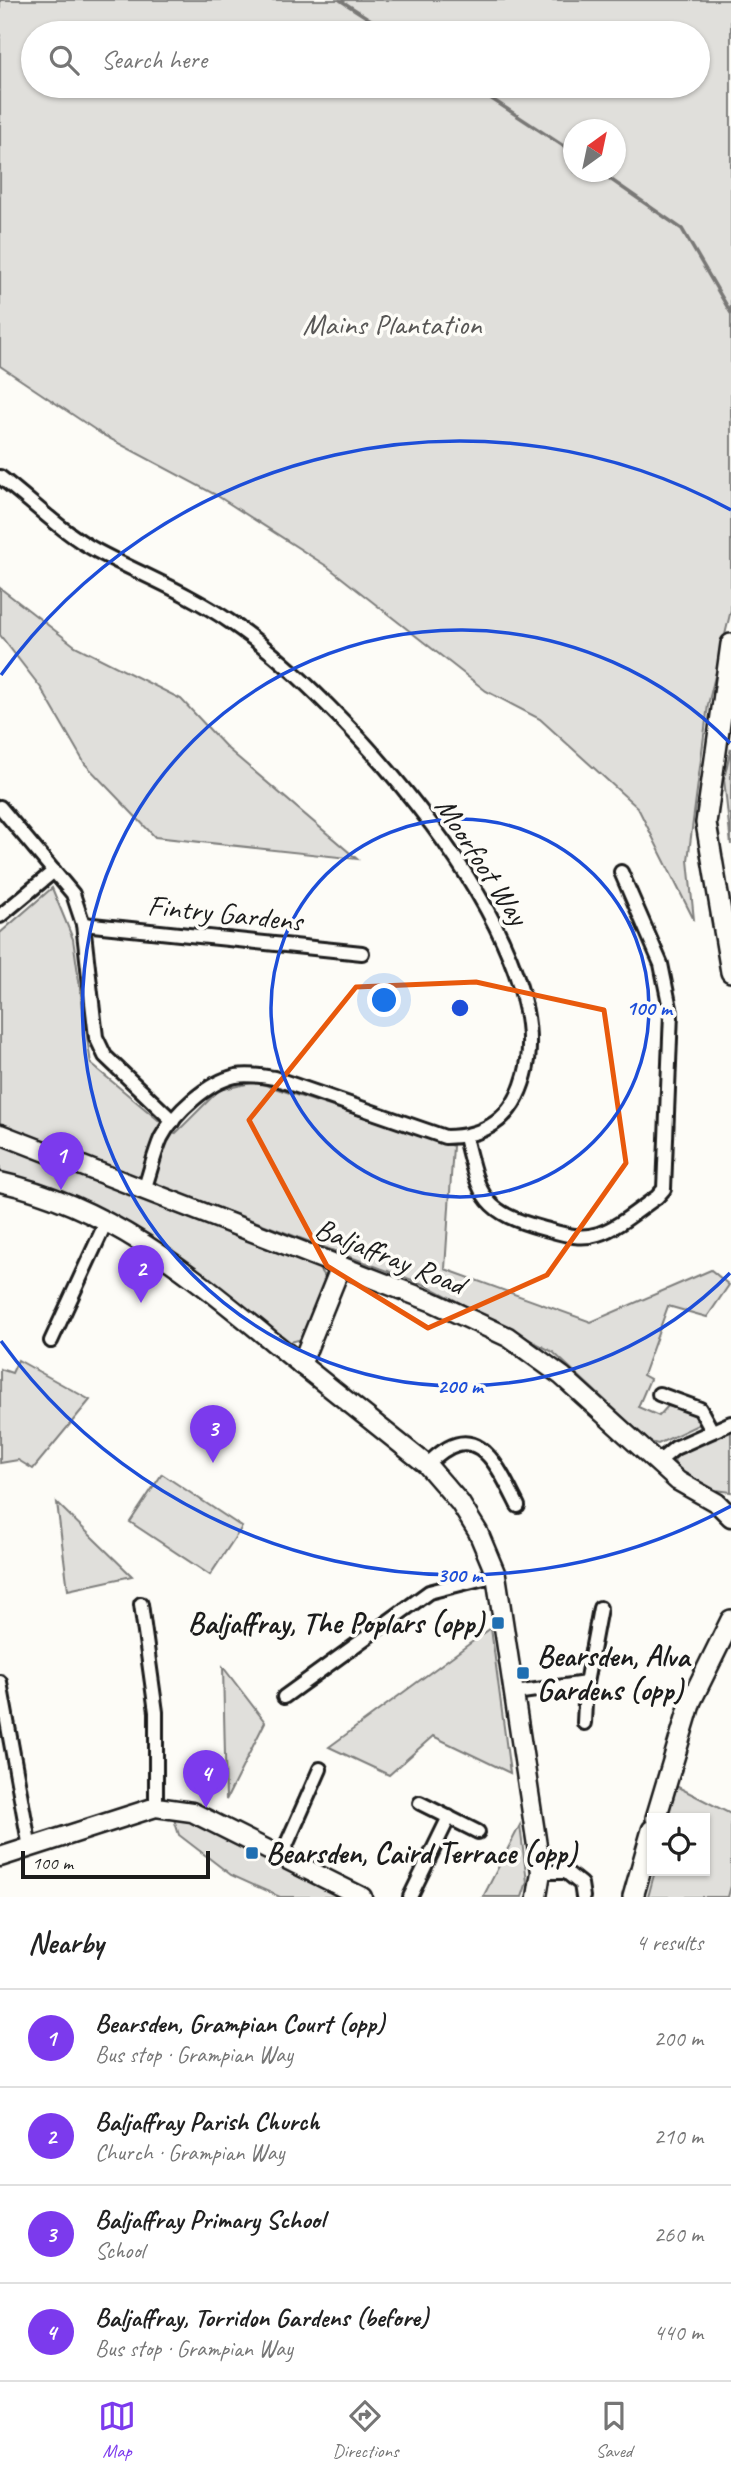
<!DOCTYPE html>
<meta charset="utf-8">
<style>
body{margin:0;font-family:Caveat,sans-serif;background:#f6f6f6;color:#222}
.controls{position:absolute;right:21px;bottom:21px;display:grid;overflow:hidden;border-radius:0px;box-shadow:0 2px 5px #0004}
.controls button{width:63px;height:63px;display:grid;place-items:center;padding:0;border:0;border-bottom:2px solid #e0e0e0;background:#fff;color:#222;font:35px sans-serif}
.compass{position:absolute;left:563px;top:119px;width:63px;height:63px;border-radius:50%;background:#fff;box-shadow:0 2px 5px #0004;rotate:33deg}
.scale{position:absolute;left:21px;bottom:18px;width:189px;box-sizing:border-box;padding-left:7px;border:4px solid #1c1c1c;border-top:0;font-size:19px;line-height:24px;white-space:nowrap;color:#1c1c1c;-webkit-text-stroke:5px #fdfcf7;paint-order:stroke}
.you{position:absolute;left:385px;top:1001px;width:24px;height:24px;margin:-18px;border:5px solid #fff;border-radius:50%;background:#1a73e8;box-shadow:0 0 0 10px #1a73e833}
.badge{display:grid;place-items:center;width:46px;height:46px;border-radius:50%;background:#7c3aed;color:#fff;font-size:23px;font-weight:700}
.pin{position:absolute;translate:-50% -58px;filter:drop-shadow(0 2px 4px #0008)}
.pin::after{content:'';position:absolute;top:37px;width:24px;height:21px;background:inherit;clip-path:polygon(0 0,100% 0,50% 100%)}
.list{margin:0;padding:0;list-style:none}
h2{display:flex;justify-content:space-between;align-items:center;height:91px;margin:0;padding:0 28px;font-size:30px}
h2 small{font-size:23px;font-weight:400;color:#767676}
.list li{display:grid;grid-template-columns:46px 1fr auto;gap:21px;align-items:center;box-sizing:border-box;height:98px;padding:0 28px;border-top:2px solid #e0e0e0}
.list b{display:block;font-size:26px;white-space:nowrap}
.list p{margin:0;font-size:23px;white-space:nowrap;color:#767676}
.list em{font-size:23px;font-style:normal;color:#767676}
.icon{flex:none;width:38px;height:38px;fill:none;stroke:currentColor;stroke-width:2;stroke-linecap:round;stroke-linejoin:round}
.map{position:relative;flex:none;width:731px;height:1897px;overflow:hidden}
.search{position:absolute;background:#fff;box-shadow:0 2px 5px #0004;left:21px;right:21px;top:21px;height:77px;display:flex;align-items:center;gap:18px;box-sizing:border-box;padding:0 24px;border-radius:38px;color:#767676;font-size:26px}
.sheet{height:483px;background:#fff}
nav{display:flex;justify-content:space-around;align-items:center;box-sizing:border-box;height:98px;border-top:2px solid #e0e0e0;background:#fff;font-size:19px;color:#767676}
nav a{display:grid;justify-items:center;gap:4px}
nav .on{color:#7c3aed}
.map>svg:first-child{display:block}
.green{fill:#e0dfdb;stroke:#7e7e7c;stroke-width:2;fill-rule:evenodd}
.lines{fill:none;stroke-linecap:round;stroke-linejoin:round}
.stream{stroke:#797876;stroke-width:3.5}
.street-casing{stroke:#1c1c1c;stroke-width:18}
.secondary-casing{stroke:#1c1c1c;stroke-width:23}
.primary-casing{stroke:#1c1c1c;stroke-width:24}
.street{stroke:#fdfcf7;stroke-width:12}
.secondary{stroke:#fdfcf7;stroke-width:18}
.primary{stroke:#fdfcf7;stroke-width:19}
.marked{fill:none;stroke:#e8590c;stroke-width:5;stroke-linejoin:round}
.ring{fill:none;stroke:#1d4ed8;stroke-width:3.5}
.poi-dot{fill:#1f6fb2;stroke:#fdfcf7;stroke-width:2.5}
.labels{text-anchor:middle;stroke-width:7;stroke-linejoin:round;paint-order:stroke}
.park-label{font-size:30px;fill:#575655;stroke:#fdfcf7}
.street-label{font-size:30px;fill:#1c1c1c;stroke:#fdfcf7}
.poi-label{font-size:30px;font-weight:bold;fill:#1c1c1c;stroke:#fdfcf7;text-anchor:start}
.centre{fill:#1d4ed8;stroke:#fdfcf7;stroke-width:3.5}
.ring-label{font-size:21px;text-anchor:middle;font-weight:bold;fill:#1d4ed8;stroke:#fdfcf7;stroke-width:7;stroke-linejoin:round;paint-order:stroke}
</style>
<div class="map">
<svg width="731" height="1897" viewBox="0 0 731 1897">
<rect width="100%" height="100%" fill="#fdfcf7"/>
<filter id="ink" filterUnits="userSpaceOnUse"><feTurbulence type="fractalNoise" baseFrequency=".0143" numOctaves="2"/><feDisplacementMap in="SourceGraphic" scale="14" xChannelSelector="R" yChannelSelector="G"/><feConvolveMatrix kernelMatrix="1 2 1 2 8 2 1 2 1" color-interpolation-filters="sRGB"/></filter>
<g filter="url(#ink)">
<g class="green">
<path d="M0,0H731V610L708,705L688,860L694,920L638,808L540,719L486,691L328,567L216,495L103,435L0,366ZM33,33H698V86H33ZM574,130H616V172H574Z"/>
<polygon points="0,588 75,646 181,699 228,749 357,859 155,837 85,764 41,688 0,635"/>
<polygon points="731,748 731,845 724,779"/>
<path d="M52,888L73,939L91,1064L175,1134L219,1090L256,1082L453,1146L445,1269L591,1322L711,1270L729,1285L707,1317L668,1306L643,1375L650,1379L638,1407L659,1416L668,1406L697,1414L700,1424L658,1444L650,1442L553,1352L428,1286L166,1188L159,1207L317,1266L328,1282L307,1338L286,1343C201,1273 112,1194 0,1173V933Z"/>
<polygon points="18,1360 90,1400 33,1469 18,1460 0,1463 0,1369 12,1373"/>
<polygon points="731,1430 731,1492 708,1489 676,1469 674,1459 679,1452"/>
<polygon points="162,1474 242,1527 210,1575 130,1522"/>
<polygon points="57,1503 132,1576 68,1590"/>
<polygon points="491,1628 510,1773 433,1736 389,1775 329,1747"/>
<polygon points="223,1667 265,1722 226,1800"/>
<polygon points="674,1785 731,1814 731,1886 728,1897 648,1897 655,1871 705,1871 705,1818 666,1818"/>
<polygon points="173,1816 192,1822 344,1897 280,1897 231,1875 179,1835"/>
<polygon points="520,1825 527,1882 522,1897 483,1897"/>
</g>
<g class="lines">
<g class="stream">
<polyline points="340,0 391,33"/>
<polyline points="472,86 574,153"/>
<polyline points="600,172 682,229 731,313"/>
</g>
<g class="street-casing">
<g id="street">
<path d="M0,477C32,501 61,532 97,551C142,575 189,593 232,623C337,695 562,939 525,1075C514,1117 487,1137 445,1137L274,1078C261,1076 249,1074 236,1076C208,1082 174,1113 161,1138C154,1154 150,1173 144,1190"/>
<polyline points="0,807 73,894 83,924 96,1037 105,1056 173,1121"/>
<polyline points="0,916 54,871"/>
<polyline points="83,924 362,953"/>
<path d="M465,1137C480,1198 482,1212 545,1229C563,1234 580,1240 598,1234C618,1228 639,1209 657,1197L664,1189L671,1013L661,964L621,872"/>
<polyline points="51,1341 107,1220"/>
<polyline points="659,1394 700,1409 712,1431"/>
<polyline points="657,1463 675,1448 731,1423"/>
<path d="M427,1465C476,1414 496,1463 518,1506"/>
<polyline points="141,1604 156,1712 156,1807"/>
<polyline points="0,1682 30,1848"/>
<polyline points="515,1693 586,1683"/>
<polyline points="284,1697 429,1592 496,1575"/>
<polyline points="584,1723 586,1683 600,1608"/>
<polyline points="420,1803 478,1832"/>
<polyline points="281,1857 320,1769"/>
<polyline points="541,1872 566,1872 581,1884 583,1897"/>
<polyline points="410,1897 449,1817"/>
</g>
</g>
<g class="secondary-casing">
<g id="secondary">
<polyline points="0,1134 433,1302 508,1337 562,1376 678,1481 717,1503 731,1517"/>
<path d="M0,1182C109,1206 189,1273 273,1342C324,1383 376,1424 427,1465L460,1503L478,1532L496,1575L541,1872L537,1897"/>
<polyline points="301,1365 341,1266"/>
<polyline points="0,1857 156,1807 192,1812 362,1897"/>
</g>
</g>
<g class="primary-casing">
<g id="primary">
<polyline points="731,644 706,823 731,972"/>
<polyline points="656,1818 691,1701 731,1620"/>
<polyline points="633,1897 652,1830"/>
</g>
</g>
<use href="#street" class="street"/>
<use href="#secondary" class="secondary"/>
<use href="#primary" class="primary"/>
</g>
</g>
<path class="marked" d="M476,982L604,1010L626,1163L547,1275L428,1328L327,1266L249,1120L356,987Z"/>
<g class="ring">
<circle cx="460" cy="1008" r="189"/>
<path d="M730 1273A378 378 0 1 1 730 743"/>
<path d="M731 1506A567 567 0 0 1 1 1341M1 675A567 567 0 0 1 731 510"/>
</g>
<g class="poi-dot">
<rect x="491" y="1616" width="14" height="14" rx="3.5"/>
<rect x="516" y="1666" width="14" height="14" rx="3.5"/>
<rect x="245" y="1846" width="14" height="14" rx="3.5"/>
</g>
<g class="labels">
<g class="park-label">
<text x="392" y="334">Mains Plantation</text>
</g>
<g class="street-label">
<text transform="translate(482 861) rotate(57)" y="10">Moorfoot Way</text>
<text transform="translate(225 913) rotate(6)" y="10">Fintry Gardens</text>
<text transform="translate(390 1256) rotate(22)" y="10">Baljaffray Road</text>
</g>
<g class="poi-label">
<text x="484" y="1633" text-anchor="end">Baljaffray, The Poplars (opp)</text>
<text x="537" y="1666">Bearsden, Alva<tspan x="537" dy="34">Gardens (opp)</tspan></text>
<text x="266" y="1863">Bearsden, Caird Terrace (opp)</text>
</g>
</g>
<circle cx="460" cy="1008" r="10" class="centre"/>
<g class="ring-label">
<text x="649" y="1015">100 m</text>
<text x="460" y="1393">200 m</text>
<text x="460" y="1582">300 m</text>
</g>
</svg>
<div class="controls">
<button><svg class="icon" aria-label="locate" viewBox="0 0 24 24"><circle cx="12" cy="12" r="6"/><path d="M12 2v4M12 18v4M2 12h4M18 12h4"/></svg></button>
</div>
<svg class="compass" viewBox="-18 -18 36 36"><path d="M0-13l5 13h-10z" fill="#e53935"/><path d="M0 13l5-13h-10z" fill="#767676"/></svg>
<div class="scale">100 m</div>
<div class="you"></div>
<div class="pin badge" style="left:61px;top:1190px">1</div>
<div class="pin badge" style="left:141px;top:1303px">2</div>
<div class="pin badge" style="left:213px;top:1463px">3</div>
<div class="pin badge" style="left:206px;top:1808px">4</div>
<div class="search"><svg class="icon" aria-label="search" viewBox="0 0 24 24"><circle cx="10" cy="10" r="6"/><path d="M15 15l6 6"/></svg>Search here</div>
</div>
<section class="sheet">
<h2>Nearby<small>4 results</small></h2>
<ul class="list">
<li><span class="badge">1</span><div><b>Bearsden, Grampian Court (opp)</b><p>Bus stop · Grampian Way</p></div><em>200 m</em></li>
<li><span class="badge">2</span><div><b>Baljaffray Parish Church</b><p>Church · Grampian Way</p></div><em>210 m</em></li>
<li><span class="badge">3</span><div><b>Baljaffray Primary School</b><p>School</p></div><em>260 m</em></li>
<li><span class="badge">4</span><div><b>Baljaffray, Torridon Gardens (before)</b><p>Bus stop · Grampian Way</p></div><em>440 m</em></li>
</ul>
</section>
<nav>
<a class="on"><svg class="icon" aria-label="map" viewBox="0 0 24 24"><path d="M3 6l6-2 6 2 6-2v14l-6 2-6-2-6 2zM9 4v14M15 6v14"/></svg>Map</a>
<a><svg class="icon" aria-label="directions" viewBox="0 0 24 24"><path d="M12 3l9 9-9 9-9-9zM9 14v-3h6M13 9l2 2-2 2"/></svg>Directions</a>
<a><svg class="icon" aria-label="saved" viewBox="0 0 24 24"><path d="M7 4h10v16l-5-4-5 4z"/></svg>Saved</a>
</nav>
